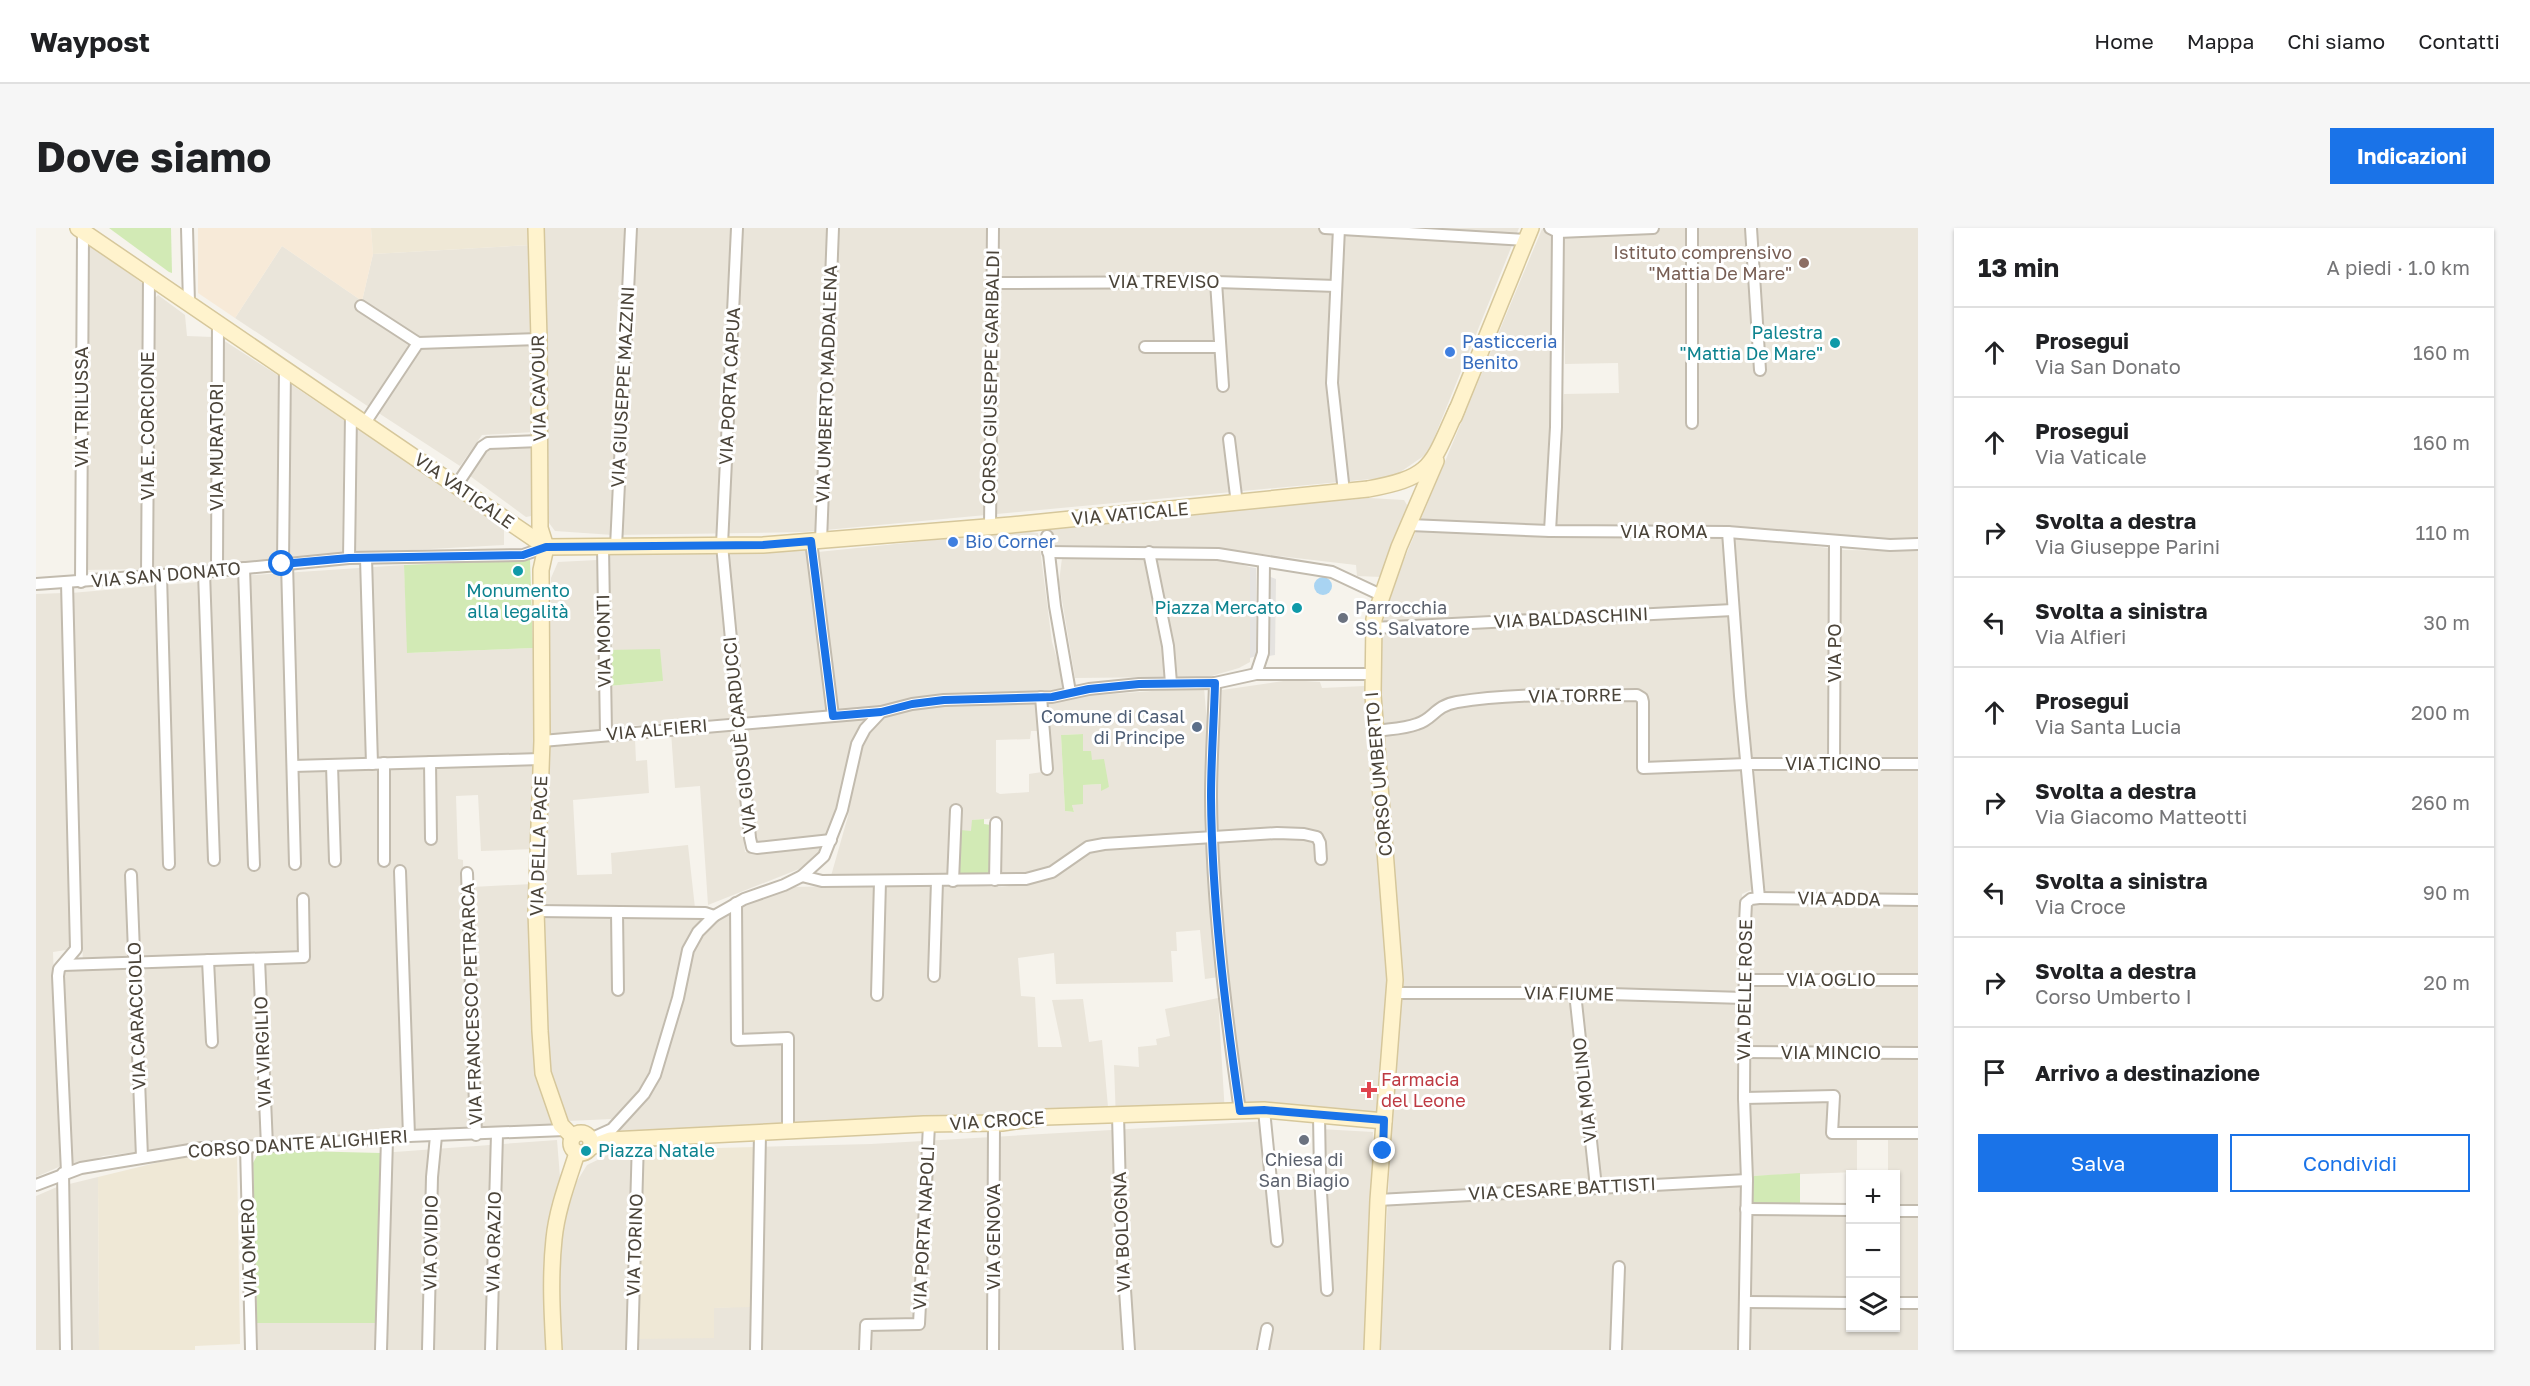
<!DOCTYPE html>
<html lang="it">
<meta charset="utf-8">
<style>
body{margin:0;font-family:"Golos Text",sans-serif;background:#f6f6f6;color:#202124}
.controls{position:absolute;right:18px;bottom:18px;display:grid;overflow:hidden;border-radius:0px;box-shadow:0 2px 4px #0004}
.controls button{width:54px;height:54px;display:grid;place-items:center;padding:0;border:0;border-bottom:2px solid #e0e0e0;background:#fff;color:#202124;font:30px sans-serif}
.stop{position:absolute;width:18px;height:18px;margin:-14px;border:4px solid #1a73e8;border-radius:50%;background:#fff}
.stop.end{background:#1a73e8;border-color:#fff;box-shadow:0 2px 6px #0008}
.list{margin:0;padding:0;list-style:none}
h2{display:flex;justify-content:space-between;align-items:center;height:78px;margin:0;padding:0 24px;font-size:26px}
h2 small{font-size:20px;font-weight:400;color:#757577}
.list li{display:grid;grid-template-columns:39px 1fr auto;gap:18px;align-items:center;box-sizing:border-box;height:90px;padding:0 24px;border-top:2px solid #e0e0e0}
.list b{display:block;font-size:22px;white-space:nowrap}
.list p{margin:0;font-size:20px;white-space:nowrap;color:#757577}
.list em{font-size:20px;font-style:normal;color:#757577}
.actions{display:flex;gap:12px;padding:18px 24px}
.actions a{flex:1;padding:14px 0;border:2px solid #1a73e8;border-radius:0px;text-align:center;font-size:21px;color:#1a73e8}
.actions .main{background:#1a73e8;color:#fff}
.icon{flex:none;width:33px;height:33px;fill:none;stroke:currentColor;stroke-width:2;stroke-linecap:round;stroke-linejoin:round}
.map{position:relative;flex:none;width:1882px;height:1122px;overflow:hidden;border-radius:0px}
header{display:flex;align-items:center;gap:36px;box-sizing:border-box;height:84px;padding:0 30px;background:#fff;border-bottom:2px solid #e0e0e0}
header strong{font-size:28px}
nav{display:flex;gap:33px;margin-inline-start:auto;font-size:21px}
.intro{display:flex;align-items:center;justify-content:space-between;box-sizing:border-box;height:144px;padding:0 36px}
h1{margin:0;font-size:42px}
.button{padding:15px 27px;border-radius:0px;background:#1a73e8;color:#fff;font-size:21px;font-weight:700}
main{display:flex;gap:36px;padding:0 36px}
aside{flex:1;background:#fff;border-radius:0px;box-shadow:0 2px 4px #0004}
.map>svg:first-child{display:block}
.residential{fill:#eae5da;fill-rule:evenodd}
.commercial{fill:#f7ead8}
.education{fill:#efe8d6}
.green{fill:#d2eab5}
.parking{fill:#e5e3e0}
.water{fill:#a9d4f2}
.lines{fill:none;stroke-linecap:round;stroke-linejoin:round}
.street-casing{stroke:#c2bbae;stroke-width:14}
.secondary-casing{stroke:#d6c79b;stroke-width:18}
.street{stroke:#fff;stroke-width:10}
.secondary{stroke:#fff3cd;stroke-width:15}
.route{stroke:#1a73e8;stroke-width:8}
.education-dot{fill:#8d6e63;stroke:#fff;stroke-width:2}
.culture-dot{fill:#0f9aa8;stroke:#fff;stroke-width:2}
.shop-dot{fill:#3f7fe0;stroke:#fff;stroke-width:2}
.worship-dot{fill:#6b7280;stroke:#fff;stroke-width:2}
.service-dot{fill:#5c6f8a;stroke:#fff;stroke-width:2}
.health-dot{fill:#e0444e;stroke:#fff;stroke-width:2}
.labels{text-anchor:middle;stroke-width:6;stroke-linejoin:round;paint-order:stroke}
.education-label{font-size:18px;fill:#785e54;stroke:#fff;text-anchor:end}
.street-label{font-size:18px;fill:#4b4439;stroke:#fff}
.culture-label{font-size:18px;fill:#0d838f;stroke:#fff;text-anchor:end}
.shop-label{font-size:18px;fill:#366cbe;stroke:#fff;text-anchor:start}
.worship-label{font-size:18px;fill:#5b616d;stroke:#fff;text-anchor:start}
.service-label{font-size:18px;fill:#4e5e75;stroke:#fff;text-anchor:end}
.health-label{font-size:18px;fill:#be3a42;stroke:#fff;text-anchor:start}
</style>
<header>
<strong>Waypost</strong>
<nav><a>Home</a><a>Mappa</a><a>Chi siamo</a><a>Contatti</a></nav>
</header>
<div class="intro"><h1>Dove siamo</h1><a class="button">Indicazioni</a></div>
<main>
<div class="map">
<svg width="1882" height="1122" viewBox="0 0 1882 1122">
<rect width="100%" height="100%" fill="#f6f3ec"/>
<g class="residential">
<polygon points="505,0 1483,0 1392,225 1357,249 768,304 577,307 519,303 513,295"/>
<polygon points="1526,0 1882,0 1882,312 1518,299 1528,166 1583,165 1582,135 1529,136"/>
<polygon points="1506,1 1517,6 1517,13 1514,200 1509,306 1688,310 1717,661 1706,666 1704,700 1707,1021 1705,1122 1344,1122 1363,759 1342,470 1345,400 1360,351"/>
<polygon points="495,17 498,107 376,115 333,179 199,90 246,18 326,73 337,26"/>
<polygon points="55,18 109,57 106,341 48,342 53,19"/>
<polygon points="122,67 149,87 151,108 177,109 175,339 117,343 119,70"/>
<polygon points="187,112 243,148 242,332 184,336"/>
<polygon points="497,114 498,204 446,207 424,238 341,184 385,119"/>
<polygon points="256,157 308,192 306,327 253,329 253,214"/>
<polygon points="319,199 468,296 468,317 320,325"/>
<polygon points="500,217 501,278 495,288 490,289 434,248 453,219"/>
<polygon points="1333,270 1368,272 1371,277 1370,287 1345,349 1321,348 1320,337 1182,321 1016,317 1015,299"/>
<polygon points="988,303 1002,305 1016,414 1030,461 919,468 851,478 801,482 782,324"/>
<polygon points="1696,308 1808,322 1882,323 1882,982 1860,982 1860,946 1852,946 1852,911 1821,911 1821,944 1713,948 1713,686 1719,675 1728,668"/>
<polygon points="770,318 791,482 708,490 690,325"/>
<polygon points="679,322 683,323 698,490 574,499 573,458 627,453 572,422 569,327"/>
<polygon points="1096,327 1109,327 1132,449 1039,450 1023,354 1026,330"/>
<polygon points="1117,328 1192,333 1214,339 1214,434 1203,440 1172,449 1137,449"/>
<polygon points="561,332 563,336 566,503 512,508 515,350 522,334"/>
<polygon points="368,337 372,425 497,420 499,525 343,531 345,640 353,639 351,538 500,535 497,621 445,623 442,567 420,568 422,631 427,632 433,904 376,910 368,639 361,640 362,761 368,915 335,916 204,911 67,928 34,941 26,746 28,742 47,739 35,365 163,354 203,348"/>
<polygon points="27,365 36,721 17,724 25,938 0,949 0,366"/>
<polygon points="1254,452 1284,454 1286,460 1329,458 1345,626 1352,768 1344,890 1209,883 1193,783 1179,580 1186,462"/>
<path d="M1168,459L1173,520L1168,604L1052,614L1042,618L1018,640L1009,644L962,648L963,590L937,592L936,603L914,647L795,648L812,588L823,527L831,506L850,488L892,476L1000,472ZM995,503H1001L1006,544L993,546V564L964,566L960,564V512L994,511ZM1047,506V523L1056,532L1073,559L1065,562V556L1046,557L1036,577L1038,584L1029,583L1025,507Z"/>
<polygon points="828,491 814,523 803,581 793,608 718,614 708,499"/>
<polygon points="697,498 709,624 785,616 786,622 763,641 672,677 664,558 639,560 635,504"/>
<polygon points="599,511 600,533 611,532 613,565 537,572 541,647 576,646 575,625 652,617 659,680 506,680 512,519"/>
<polygon points="1169,611 1183,749 1169,751 1164,702 1140,704 1141,723 1135,723 1137,754 1020,756 1018,725 982,730 985,768 999,769 1002,819 1026,819 1016,772 1047,771 1053,814 1066,812 1073,890 581,905 613,866 658,720 681,691 693,683 756,659 905,656 966,659 994,655 1020,647 1056,622"/>
<polygon points="496,656 519,904 444,909 436,659"/>
<polygon points="506,688 664,689 666,692 645,734 614,843 603,865 576,891 532,893 514,846 508,810"/>
<polygon points="1182,770 1189,886 1080,892 1078,837 1103,839 1102,819 1121,817 1120,811 1134,808 1129,781"/>
<polygon points="1232,893 1238,951 1286,946 1284,901 1337,904 1330,1122 526,1122 522,1030 532,968 551,937 580,923 606,922 678,1109 677,1080 715,1078 719,919 835,916"/>
<polygon points="521,912 524,949 513,1009 514,1122 222,1122 221,1095 343,1094 345,925"/>
<polygon points="62,949 63,1122 0,1122 0,968 21,959"/>
<polygon points="1713,986 1814,986 1814,1071 1713,1070"/>
<polygon points="1860,987 1882,987 1882,1072 1860,1071"/>
<polygon points="1711,1078 1814,1079 1814,1100 1860,1100 1860,1080 1882,1080 1882,1122 1710,1122"/>
</g>
<polygon class="commercial" points="162,0 335,0 337,26 326,73 246,18 199,90 162,65"/>
<g class="education">
<polygon points="335,0 494,0 495,17 337,26"/>
<polygon points="719,919 715,1079 678,1080 678,1110 601,1111 606,922"/>
<polygon points="170,927 201,927 204,1116 159,1118 159,1122 63,1122 62,949 132,932"/>
</g>
<g class="green">
<polygon points="73,0 135,0 136,45 133,44"/>
<polygon points="494,332 497,420 371,425 368,337"/>
<polygon points="624,421 627,453 573,458 572,422"/>
<polygon points="1047,506 1047,523 1055,523 1056,532 1068,531 1073,559 1065,563 1065,556 1047,557 1047,576 1036,577 1038,584 1029,583 1025,507"/>
<polygon points="948,591 948,596 955,597 954,646 923,647 924,602 935,603 936,592"/>
<polygon points="224,922 345,925 343,1095 221,1095 217,935"/>
<polygon points="1764,945 1764,977 1720,978 1716,975 1716,948"/>
</g>
<g class="parking">
<polygon points="1214,339 1220,340 1220,428 1214,430"/>
<polygon points="1232,348 1240,351 1239,427 1232,428"/>
</g>
<circle class="water" cx="1287" cy="358" r="9"/>
<g class="lines">
<g class="street-casing">
<g id="street">
<polyline points="151,0 153,75"/>
<polyline points="701,0 686,317 714,610 716,619 721,620 795,612"/>
<polyline points="1289,0 1490,12"/>
<polyline points="1303,0 1296,155 1308,264"/>
<polyline points="1514,0 1522,4 1617,0"/>
<polyline points="1715,0 1724,142"/>
<polyline points="1180,54 1187,158"/>
<polyline points="957,55 1180,54 1300,58"/>
<polyline points="325,78 382,115 503,111"/>
<polyline points="1109,119 1184,119"/>
<polyline points="329,195 382,115"/>
<polyline points="1656,195 1656,0"/>
<polyline points="1193,211 1201,276"/>
<polyline points="420,258 446,219 452,215 504,213"/>
<polyline points="1374,297 1514,303 1692,304 1854,317 1882,316"/>
<polyline points="954,299 957,0"/>
<polyline points="1514,303 1520,199 1522,4"/>
<polyline points="1692,304 1704,468 1723,670 1715,671 1710,675 1709,695 1708,870 1711,952 1708,1122"/>
<polyline points="1011,308 1019,378 1034,464"/>
<polyline points="775,313 797,488"/>
<polyline points="785,313 797,0"/>
<polyline points="567,319 570,506"/>
<polyline points="580,319 595,0"/>
<polyline points="1012,324 1182,326 1296,344 1345,367"/>
<polyline points="1113,324 1132,418 1135,455"/>
<polyline points="313,330 315,185"/>
<polyline points="330,330 336,536"/>
<polyline points="251,335 259,636"/>
<polyline points="247,336 249,140"/>
<polyline points="208,340 218,637"/>
<polyline points="181,343 182,95"/>
<polyline points="168,344 178,632"/>
<polyline points="125,347 133,636"/>
<polyline points="111,348 113,48"/>
<polyline points="45,354 47,4"/>
<polyline points="31,355 40,721 23,741 22,748 31,944"/>
<polyline points="0,356 168,344 313,330 487,327 510,319"/>
<polyline points="1337,400 1697,382"/>
<polyline points="1220,446 1227,425 1228,334"/>
<path d="M1179,455C1178,493 1175,531 1175,569C1176,674 1189,780 1204,883"/>
<polyline points="1005,469 1011,541"/>
<path d="M1340,503C1353,501 1368,501 1381,496C1398,491 1398,478 1421,474C1480,464 1542,468 1601,467L1606,470L1607,474V540L1711,536H1882"/>
<polyline points="506,513 845,484"/>
<polyline points="394,534 395,611"/>
<polyline points="348,535 348,633"/>
<polyline points="296,537 299,633"/>
<polyline points="1798,537 1799,313"/>
<polyline points="257,538 505,531"/>
<polyline points="364,643 373,908"/>
<polyline points="431,645 440,907"/>
<polyline points="95,647 106,929"/>
<polyline points="766,648 786,653 990,651 1016,644 1052,619 1068,616 1241,605 1268,606 1281,609 1284,615 1285,631"/>
<polyline points="959,652 960,595"/>
<polyline points="917,653 920,582"/>
<polyline points="1723,670 1882,672"/>
<polyline points="700,675 701,812 752,810 752,904"/>
<polyline points="500,683 669,685 678,688"/>
<polyline points="581,684 582,762"/>
<polyline points="223,731 231,918"/>
<polyline points="172,732 176,814"/>
<polyline points="27,737 268,729 267,671"/>
<polyline points="898,748 901,653"/>
<polyline points="1709,752 1882,752"/>
<polyline points="1358,765 1539,765 1708,770"/>
<polyline points="1539,765 1560,959"/>
<polyline points="841,767 844,653"/>
<polyline points="1708,824 1882,825"/>
<polyline points="1708,870 1798,868 1796,905 1882,905"/>
<polyline points="1228,882 1241,1013"/>
<polyline points="1082,887 1085,1001 1093,1122"/>
<polyline points="1283,887 1284,948 1291,1062"/>
<polyline points="554,911 576,901 608,866 619,847 642,770 652,722 662,704 678,688 708,671 748,657 766,648 788,628 806,582 821,516 829,501 845,484 876,476 908,472 1016,469 1053,461 1103,456 1179,455 1220,446 1336,446"/>
<polyline points="210,918 215,1122"/>
<polyline points="27,945 30,1122"/>
<polyline points="0,957 45,940 166,920 259,917 373,908 529,902"/>
<polyline points="1342,972 1711,952"/>
<polyline points="1710,981 1814,982"/>
<polyline points="1860,983 1882,983"/>
<polyline points="1709,1074 1814,1075"/>
<polyline points="1860,1075 1882,1075"/>
<polyline points="345,1122 351,911"/>
<polyline points="392,1122 396,949 400,908"/>
<polyline points="455,1122 461,906"/>
<polyline points="596,1122 602,912"/>
<polyline points="720,1122 724,906"/>
<polyline points="829,1122 830,1097 883,1096 893,897"/>
<polyline points="957,1122 958,895"/>
<polyline points="1227,1122 1231,1101"/>
<polyline points="1580,1122 1583,1039"/>
</g>
</g>
<g class="secondary-casing">
<g id="secondary">
<path d="M42,0L510,319L727,317L975,297L1332,261C1397,249 1395,238 1421,181"/>
<polyline points="500,0 503,111 504,300 510,319 505,342 506,513 500,683 504,803 507,845 525,897 537,909"/>
<polyline points="1418,189 1495,0"/>
<circle cx="545" cy="915" r="10"/>
<polyline points="555,919 574,912 888,896 966,895 1009,889 1228,882 1348,893"/>
<path d="M518,1122C516,1085 514,1048 518,1011C521,981 532,953 541,925"/>
<polyline points="1336,1122 1342,972 1359,752 1337,467 1338,391 1363,319 1400,233"/>
</g>
</g>
<use href="#street" class="street"/>
<use href="#secondary" class="secondary"/>
</g>
<g class="lines">
<path class="route" d="M246,336L313,330L487,327L510,319L727,317L775,313L797,488L845,484L876,476L908,472L1016,469L1053,461L1103,456L1179,455C1178,493 1175,531 1175,569C1176,674 1189,780 1204,883L1228,882L1348,892L1347,923"/>
</g>
<circle class="education-dot" cx="1768" cy="35" r="6"/>
<g class="culture-dot">
<circle cx="1799" cy="115" r="6"/>
<circle cx="482" cy="343" r="6"/>
<circle cx="1261" cy="380" r="6"/>
<circle cx="550" cy="923" r="6"/>
</g>
<g class="shop-dot">
<circle cx="1414" cy="124" r="6"/>
<circle cx="917" cy="314" r="6"/>
</g>
<g class="worship-dot">
<circle cx="1307" cy="390" r="6"/>
<circle cx="1268" cy="912" r="6"/>
</g>
<circle class="service-dot" cx="1161" cy="499" r="6"/>
<path class="health-dot" d="M1330 853h6v6h6v6h-6v6h-6v-6h-6v-6h6z"/>
<g class="labels">
<g class="education-label">
<text x="1756" y="31">Istituto comprensivo<tspan x="1756" dy="21">"Mattia De Mare"</tspan></text>
</g>
<g class="street-label">
<text x="1128" y="60">VIA TREVISO</text>
<text transform="translate(955 149) rotate(-89)" y="6">CORSO GIUSEPPE GARIBALDI</text>
<text transform="translate(791 156) rotate(-88)" y="6">VIA UMBERTO MADDALENA</text>
<text transform="translate(694 158) rotate(-87)" y="6">VIA PORTA CAPUA</text>
<text transform="translate(587 159) rotate(-87)" y="6">VIA GIUSEPPE MAZZINI</text>
<text transform="translate(503 160) rotate(-91)" y="6">VIA CAVOUR</text>
<text transform="translate(46 179) rotate(-90)" y="6">VIA TRILUSSA</text>
<text transform="translate(112 198) rotate(-90)" y="6">VIA E. CORCIONE</text>
<text transform="translate(181 219) rotate(-90)" y="6">VIA MURATORI</text>
<text transform="translate(428 263) rotate(35)" y="6">VIA VATICALE</text>
<text transform="translate(1094 286) rotate(-5)" y="6">VIA VATICALE</text>
<text x="1628" y="310">VIA ROMA</text>
<text transform="translate(130 347) rotate(-5)" y="6">VIA SAN DONATO</text>
<text transform="translate(1535 390) rotate(-3)" y="6">VIA BALDASCHINI</text>
<text transform="translate(568 413) rotate(-91)" y="6">VIA MONTI</text>
<text transform="translate(1799 425) rotate(-90)" y="6">VIA PO</text>
<text transform="translate(1539 468) rotate(-1)" y="6">VIA TORRE</text>
<text transform="translate(621 502) rotate(-5)" y="6">VIA ALFIERI</text>
<text transform="translate(704 507) rotate(-96)" y="6">VIA GIOSUÈ CARDUCCI</text>
<text x="1797" y="542">VIA TICINO</text>
<text transform="translate(1343 546) rotate(-95)" y="6">CORSO UMBERTO I</text>
<text transform="translate(503 618) rotate(-88)" y="6">VIA DELLA PACE</text>
<text transform="translate(1803 671) rotate(1)" y="6">VIA ADDA</text>
<text x="1795" y="758">VIA OGLIO</text>
<text transform="translate(1709 762) rotate(-89)" y="6">VIA DELLE ROSE</text>
<text transform="translate(1533 766) rotate(1)" y="6">VIA FIUME</text>
<text transform="translate(436 776) rotate(-92)" y="6">VIA FRANCESCO PETRARCA</text>
<text transform="translate(101 788) rotate(-92)" y="6">VIA CARACCIOLO</text>
<text transform="translate(227 824) rotate(-92)" y="6">VIA VIRGILIO</text>
<text x="1795" y="831">VIA MINCIO</text>
<text transform="translate(1549 862) rotate(-96)" y="6">VIA MOLINO</text>
<text transform="translate(961 893) rotate(-4)" y="6">VIA CROCE</text>
<text transform="translate(262 916) rotate(-4)" y="6">CORSO DANTE ALIGHIERI</text>
<text transform="translate(1526 961) rotate(-3)" y="6">VIA CESARE BATTISTI</text>
<text transform="translate(888 1000) rotate(-87)" y="6">VIA PORTA NAPOLI</text>
<text transform="translate(1086 1004) rotate(-92)" y="6">VIA BOLOGNA</text>
<text transform="translate(958 1009) rotate(-90)" y="6">VIA GENOVA</text>
<text transform="translate(458 1014) rotate(-89)" y="6">VIA ORAZIO</text>
<text transform="translate(395 1015) rotate(-89)" y="6">VIA OVIDIO</text>
<text transform="translate(599 1017) rotate(-88)" y="6">VIA TORINO</text>
<text transform="translate(213 1020) rotate(-92)" y="6">VIA OMERO</text>
</g>
<g class="culture-label">
<text x="1787" y="111">Palestra<tspan x="1787" dy="21">"Mattia De Mare"</tspan></text>
<text x="482" y="369" text-anchor="middle">Monumento<tspan x="482" dy="21">alla legalità</tspan></text>
<text x="1249" y="386">Piazza Mercato</text>
<text x="562" y="929" text-anchor="start">Piazza Natale</text>
</g>
<g class="shop-label">
<text x="1426" y="120">Pasticceria<tspan x="1426" dy="21">Benito</tspan></text>
<text x="929" y="320">Bio Corner</text>
</g>
<g class="worship-label">
<text x="1319" y="386">Parrocchia<tspan x="1319" dy="21">SS. Salvatore</tspan></text>
<text x="1268" y="938" text-anchor="middle">Chiesa di<tspan x="1268" dy="21">San Biagio</tspan></text>
</g>
<g class="service-label">
<text x="1149" y="495">Comune di Casal<tspan x="1149" dy="21">di Principe</tspan></text>
</g>
<g class="health-label">
<text x="1345" y="858">Farmacia<tspan x="1345" dy="21">del Leone</tspan></text>
</g>
</g>
</svg>
<div class="controls">
<button>+</button>
<button>−</button>
<button><svg class="icon" aria-label="layers" viewBox="0 0 24 24"><path d="M12 4l9 5-9 5-9-5zM3 14l9 5 9-5"/></svg></button>
</div>
<div class="stop" style="left:246px;top:336px"></div>
<div class="stop end" style="left:1347px;top:923px"></div>
</div>
<aside>
<h2>13 min<small>A piedi · 1.0 km</small></h2>
<ul class="list">
<li><svg class="icon" aria-label="ahead" viewBox="0 0 24 24"><path d="M12 20V5M6 11l6-6 6 6"/></svg><div><b>Prosegui</b><p>Via San Donato</p></div><em>160 m</em></li>
<li><svg class="icon" aria-label="ahead" viewBox="0 0 24 24"><path d="M12 20V5M6 11l6-6 6 6"/></svg><div><b>Prosegui</b><p>Via Vaticale</p></div><em>160 m</em></li>
<li><svg class="icon" aria-label="right" viewBox="0 0 24 24"><path d="M7 20v-9h11M14 6l5 5-5 5"/></svg><div><b>Svolta a destra</b><p>Via Giuseppe Parini</p></div><em>110 m</em></li>
<li><svg class="icon" aria-label="left" viewBox="0 0 24 24"><path d="M17 20v-9H6M10 6l-5 5 5 5"/></svg><div><b>Svolta a sinistra</b><p>Via Alfieri</p></div><em>30 m</em></li>
<li><svg class="icon" aria-label="ahead" viewBox="0 0 24 24"><path d="M12 20V5M6 11l6-6 6 6"/></svg><div><b>Prosegui</b><p>Via Santa Lucia</p></div><em>200 m</em></li>
<li><svg class="icon" aria-label="right" viewBox="0 0 24 24"><path d="M7 20v-9h11M14 6l5 5-5 5"/></svg><div><b>Svolta a destra</b><p>Via Giacomo Matteotti</p></div><em>260 m</em></li>
<li><svg class="icon" aria-label="left" viewBox="0 0 24 24"><path d="M17 20v-9H6M10 6l-5 5 5 5"/></svg><div><b>Svolta a sinistra</b><p>Via Croce</p></div><em>90 m</em></li>
<li><svg class="icon" aria-label="right" viewBox="0 0 24 24"><path d="M7 20v-9h11M14 6l5 5-5 5"/></svg><div><b>Svolta a destra</b><p>Corso Umberto I</p></div><em>20 m</em></li>
<li><svg class="icon" aria-label="arrive" viewBox="0 0 24 24"><path d="M6 21V4h12l-3 4 3 4H6"/></svg><div><b>Arrivo a destinazione</b></div></li>
</ul>
<div class="actions"><a class="main">Salva</a><a>Condividi</a></div>
</aside>
</main>
